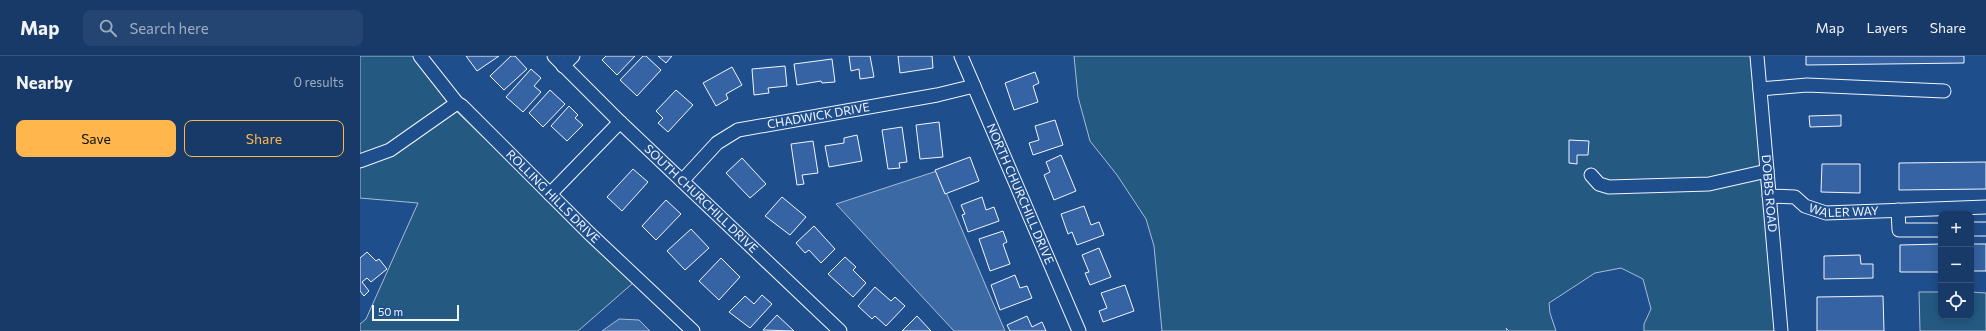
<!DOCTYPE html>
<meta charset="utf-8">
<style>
body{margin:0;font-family:Commissioner,sans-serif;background:#244571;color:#f1f3f6}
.controls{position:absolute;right:12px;bottom:12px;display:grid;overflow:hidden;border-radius:8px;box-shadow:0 2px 10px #0003}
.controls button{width:36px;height:36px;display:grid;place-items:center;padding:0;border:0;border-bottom:1px solid #36547d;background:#173a69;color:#f1f3f6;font:20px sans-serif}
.scale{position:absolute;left:12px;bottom:10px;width:87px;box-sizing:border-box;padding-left:4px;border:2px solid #f2f6ff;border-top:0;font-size:11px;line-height:14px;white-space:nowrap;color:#f2f6ff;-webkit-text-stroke:3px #1f4e8c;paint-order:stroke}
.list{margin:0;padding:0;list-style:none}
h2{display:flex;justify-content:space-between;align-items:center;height:52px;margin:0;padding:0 16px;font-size:17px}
h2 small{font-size:13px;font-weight:400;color:#9eadc0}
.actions{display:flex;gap:8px;padding:12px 16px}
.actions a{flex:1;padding:9px 0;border:1px solid #ffb74d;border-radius:8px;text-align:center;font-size:14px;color:#ffb74d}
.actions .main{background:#ffb74d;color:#111}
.icon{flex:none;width:22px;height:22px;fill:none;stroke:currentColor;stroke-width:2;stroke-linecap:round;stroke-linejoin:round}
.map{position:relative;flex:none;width:1626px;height:275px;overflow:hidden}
header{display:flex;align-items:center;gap:24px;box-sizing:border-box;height:56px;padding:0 20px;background:#173a69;border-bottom:1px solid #36547d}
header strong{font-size:19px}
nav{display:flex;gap:22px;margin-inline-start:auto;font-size:14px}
.search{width:280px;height:36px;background:#244571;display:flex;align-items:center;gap:10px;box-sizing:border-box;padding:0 14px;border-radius:8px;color:#9eadc0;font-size:15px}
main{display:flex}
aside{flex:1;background:#173a69}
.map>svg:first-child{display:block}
.green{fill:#245a82;stroke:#a8bbd7}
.water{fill:#3b69a3;stroke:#a8bbd7}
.building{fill:#3563a3;stroke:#f2f6ff}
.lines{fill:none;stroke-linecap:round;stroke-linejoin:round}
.minor-casing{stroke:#f2f6ff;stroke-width:15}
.minor{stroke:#1f4e8c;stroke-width:13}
.labels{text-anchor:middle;stroke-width:3;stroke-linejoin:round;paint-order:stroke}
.street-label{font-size:12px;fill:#f2f6ff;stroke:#1f4e8c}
</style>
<header>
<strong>Map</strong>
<div class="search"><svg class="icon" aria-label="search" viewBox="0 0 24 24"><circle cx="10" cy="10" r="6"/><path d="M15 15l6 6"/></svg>Search here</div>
<nav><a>Map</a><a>Layers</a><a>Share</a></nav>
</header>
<main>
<aside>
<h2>Nearby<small>0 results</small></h2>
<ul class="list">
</ul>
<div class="actions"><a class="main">Save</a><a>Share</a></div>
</aside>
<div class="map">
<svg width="1626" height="275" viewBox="0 0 1626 275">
<rect width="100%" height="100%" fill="#1f4e8c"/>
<g class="green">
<polygon points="0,0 53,0 92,51 273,227 218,275 0,275 0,268 6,263 58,147 0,142"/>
<polygon points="714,0 1391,0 1415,275 1284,275 1284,268 1291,253 1283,223 1261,212 1235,217 1189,247 1190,257 1196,275 1149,275 1146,272 1147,275 802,275 794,190 786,163 757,119 730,85 718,41"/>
<polygon points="1559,236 1581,236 1581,260 1611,260 1611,236 1626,237 1626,275 1560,275"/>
</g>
<g class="water">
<polygon points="577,115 645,275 594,275 476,148"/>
<polygon points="259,263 279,264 290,275 242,275"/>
</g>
<g class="building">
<polygon points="106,0 139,0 117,15"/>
<polygon points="151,0 155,0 167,13 144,34 130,20"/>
<polygon points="246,0 275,0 257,19 242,4"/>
<polygon points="283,0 286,0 301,14 277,40 260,24"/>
<polygon points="298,0 312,0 306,7"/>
<polygon points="489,0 510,0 514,21 500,23 499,13 491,15"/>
<polygon points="538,0 572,0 573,12 540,17"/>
<polygon points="1446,0 1604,0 1604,7 1446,9"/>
<polygon points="472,3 475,26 462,27 461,25 437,29 434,8"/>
<polygon points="425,10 427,30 408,32 409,37 394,39 392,13"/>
<polygon points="372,11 382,29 366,38 368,43 356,50 343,27"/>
<polygon points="171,13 181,22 174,30 181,36 163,56 146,41"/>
<polygon points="675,16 679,27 673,30 678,46 654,54 645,27"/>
<polygon points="190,34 205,48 183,71 169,57"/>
<polygon points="316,34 333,49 308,76 298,67 303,62 296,55"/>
<polygon points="209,50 218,59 215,62 223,69 207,85 191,70"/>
<polygon points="1481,59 1481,70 1450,71 1449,60"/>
<polygon points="695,64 703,89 673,99 669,87 679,84 675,70"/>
<polygon points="579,66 583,101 560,103 556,69"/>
<polygon points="542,71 547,106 539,107 540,112 528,113 522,74"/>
<polygon points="497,79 502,105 469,111 465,90 484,87 484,82"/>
<polygon points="1209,84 1229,85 1228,99 1217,99 1217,108 1209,107"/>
<polygon points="453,85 458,117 442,119 444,128 437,129 431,88"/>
<polygon points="701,99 716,135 694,144 684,119 690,116 686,106"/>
<polygon points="610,101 619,125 585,138 575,114"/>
<polygon points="382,102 406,128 390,142 366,117"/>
<polygon points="1626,106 1626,133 1539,134 1539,107"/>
<polygon points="1462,108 1500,108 1500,137 1461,136"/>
<polygon points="273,113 288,126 262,155 247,141"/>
<polygon points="422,141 446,161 430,179 405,160"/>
<polygon points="622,141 626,154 634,151 639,165 608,176 602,159 605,158 601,149"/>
<polygon points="306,144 321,158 296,184 282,170"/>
<polygon points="724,150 731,169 739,166 744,179 717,189 712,176 708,178 701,158"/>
<polygon points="454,170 475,193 461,207 449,194 445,197 436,187"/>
<polygon points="331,173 349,192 325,214 307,195"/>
<polygon points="643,175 647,186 643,188 650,208 630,215 619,183"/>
<polygon points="1581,188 1581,216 1540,216 1540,189"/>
<rect x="1611" y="188" width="15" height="27"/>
<polygon points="739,192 751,221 730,229 725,217 729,216 722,199"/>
<polygon points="7,196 16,205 19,203 27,213 11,226 7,222 2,226 9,235 4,240 0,235 0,202"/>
<polygon points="1500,199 1501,208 1513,208 1513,222 1464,223 1464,200"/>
<polygon points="485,201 496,211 493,214 506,227 493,241 468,218"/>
<polygon points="361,202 380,221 359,244 339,225"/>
<polygon points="655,219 660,232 667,230 672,242 640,254 631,229"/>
<polygon points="765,229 774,255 743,266 739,255 747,252 741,237"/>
<polygon points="515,231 531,245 535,241 545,250 526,270 515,260 512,263 498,250"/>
<polygon points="402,239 412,248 390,272 369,256 385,240 394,248"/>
<polygon points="1523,240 1524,275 1457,275 1457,241"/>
<polygon points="417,259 434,275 403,274"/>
<polygon points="557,260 571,275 542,275"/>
<polygon points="667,260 672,271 682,266 686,275 650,275 647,269"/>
</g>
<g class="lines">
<g class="minor-casing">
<g id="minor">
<path id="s1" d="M60,0L97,47L102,50L229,177L333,275"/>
<path id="s2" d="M194,0L260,66L480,275"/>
<path id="s3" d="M601,0L719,275"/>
<path id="s4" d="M1397,0L1421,275"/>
<polyline points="203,10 213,0"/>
<polyline points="1400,33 1447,29 1584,35"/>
<polyline points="0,105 30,94 97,47"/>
<polyline points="1231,119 1239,128 1249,131 1349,128 1407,115"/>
<path id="s5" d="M322,125L357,87L378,74L577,39L614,30"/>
<polyline points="190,138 260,66"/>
<path id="s6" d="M1409,140L1435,141L1445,150L1466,157L1626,151"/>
<polyline points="1538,154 1539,174 1581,174"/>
<polyline points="1611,173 1626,173"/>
</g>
</g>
<use href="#minor" class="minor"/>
</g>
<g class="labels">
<g class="street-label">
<text dy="4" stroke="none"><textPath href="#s5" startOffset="158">CHADWICK DRIVE</textPath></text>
<text dy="4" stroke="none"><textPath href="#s3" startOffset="150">NORTH CHURCHILL DRIVE</textPath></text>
<text dy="4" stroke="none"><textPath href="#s4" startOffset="138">DOBBS ROAD</textPath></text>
<text dy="4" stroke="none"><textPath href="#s1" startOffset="194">ROLLING HILLS DRIVE</textPath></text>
<text dy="4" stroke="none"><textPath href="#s2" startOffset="205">SOUTH CHURCHILL DRIVE</textPath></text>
<text dy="4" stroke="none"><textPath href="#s6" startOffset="79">WALER WAY</textPath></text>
</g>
</g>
</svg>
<div class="controls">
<button>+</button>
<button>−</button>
<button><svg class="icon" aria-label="locate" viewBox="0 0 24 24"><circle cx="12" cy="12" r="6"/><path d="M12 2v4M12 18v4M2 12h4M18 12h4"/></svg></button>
</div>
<div class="scale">50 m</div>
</div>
</main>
